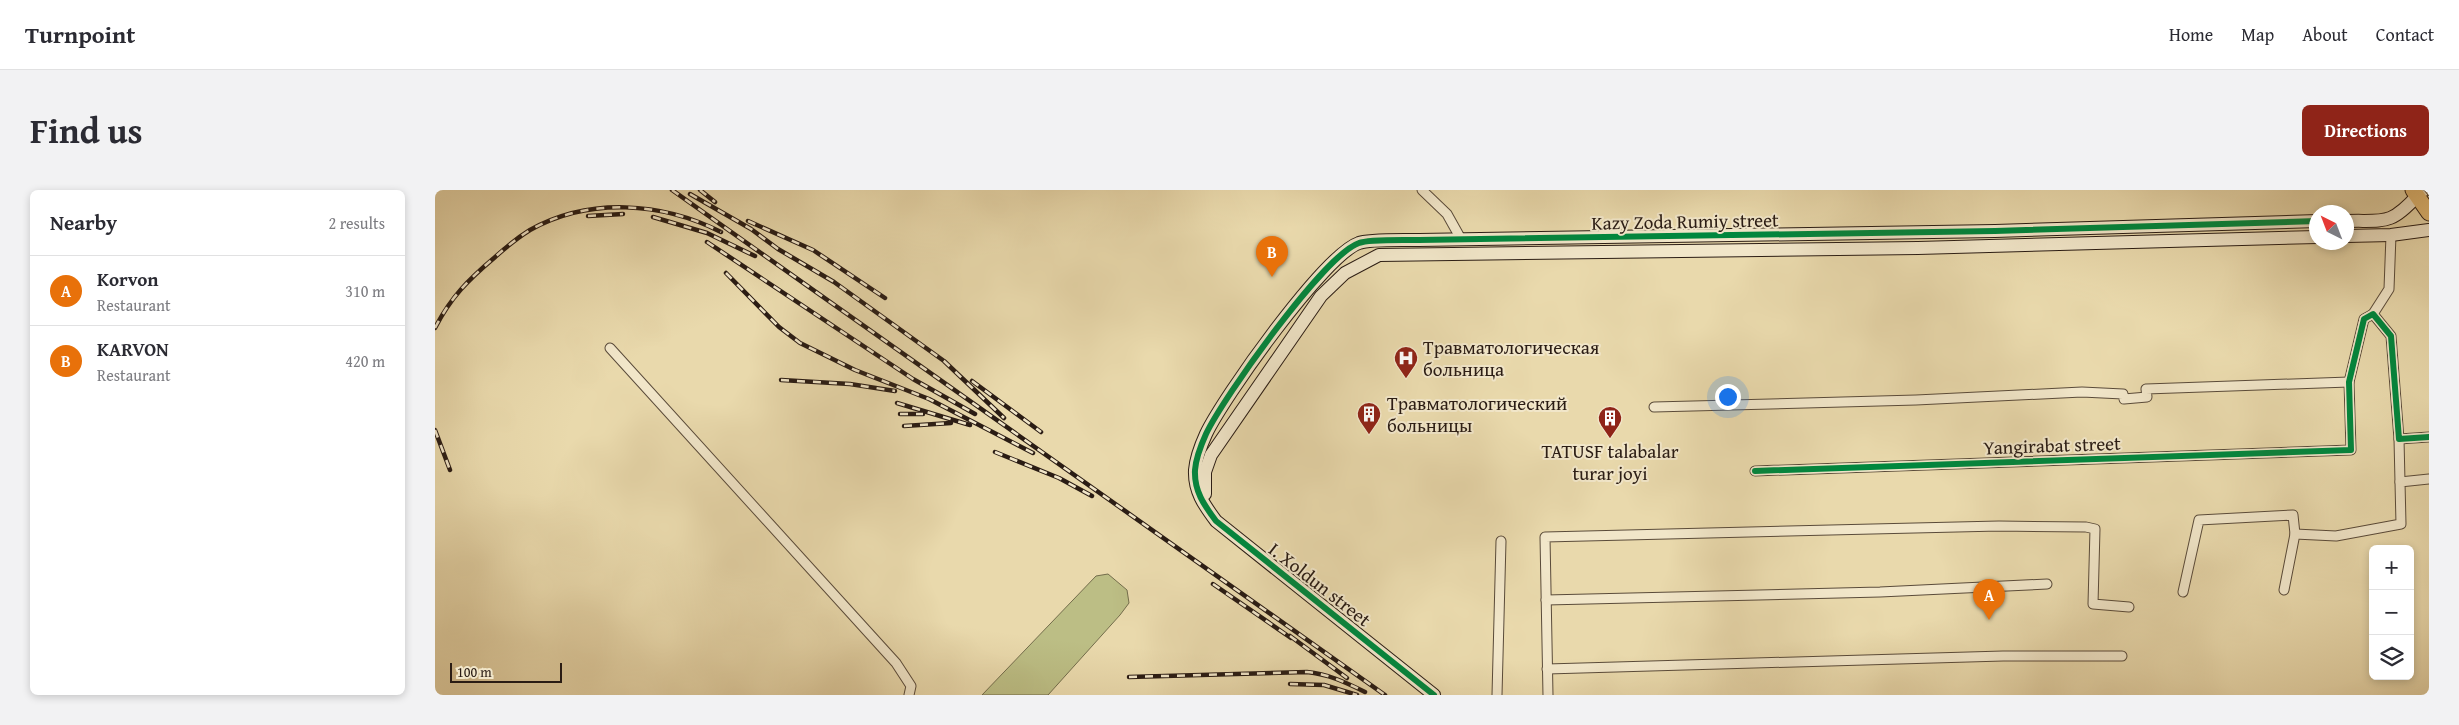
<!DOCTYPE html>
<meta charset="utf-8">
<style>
body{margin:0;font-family:"Gentium Book Plus",serif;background:#f2f2f3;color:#2b2b33}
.controls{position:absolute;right:15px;bottom:15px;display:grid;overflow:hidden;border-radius:8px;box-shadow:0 2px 8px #0003}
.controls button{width:45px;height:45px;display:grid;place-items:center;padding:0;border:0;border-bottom:1px solid #e1e1e2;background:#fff;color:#2b2b33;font:25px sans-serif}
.compass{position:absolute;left:1874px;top:15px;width:45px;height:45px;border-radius:50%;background:#fff;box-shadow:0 2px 8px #0003;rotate:318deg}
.scale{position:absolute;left:15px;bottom:12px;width:112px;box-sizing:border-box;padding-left:5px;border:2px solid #2a1c14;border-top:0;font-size:14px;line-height:18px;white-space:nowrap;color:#2a1c14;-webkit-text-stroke:4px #f1e6c9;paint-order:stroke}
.you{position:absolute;left:1292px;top:206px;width:18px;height:18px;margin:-12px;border:4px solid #fff;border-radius:50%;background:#1a73e8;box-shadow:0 0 0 8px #1a73e833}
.badge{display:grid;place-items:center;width:32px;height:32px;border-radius:50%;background:#8f2418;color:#fff;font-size:16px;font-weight:700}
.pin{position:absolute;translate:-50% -41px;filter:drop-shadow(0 1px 2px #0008)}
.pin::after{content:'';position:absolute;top:26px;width:18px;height:15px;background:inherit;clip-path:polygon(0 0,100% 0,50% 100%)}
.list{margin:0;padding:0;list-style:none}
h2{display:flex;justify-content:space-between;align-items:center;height:65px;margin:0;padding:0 20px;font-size:21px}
h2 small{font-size:16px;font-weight:400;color:#7c7c81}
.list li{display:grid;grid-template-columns:32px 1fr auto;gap:15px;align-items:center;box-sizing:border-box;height:70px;padding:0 20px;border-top:1px solid #e1e1e2}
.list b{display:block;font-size:19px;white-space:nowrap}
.list p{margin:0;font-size:16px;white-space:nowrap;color:#7c7c81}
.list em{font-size:16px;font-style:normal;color:#7c7c81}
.icon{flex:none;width:28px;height:28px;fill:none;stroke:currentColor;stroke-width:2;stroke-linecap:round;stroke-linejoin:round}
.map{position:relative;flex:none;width:1994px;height:505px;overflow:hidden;border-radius:8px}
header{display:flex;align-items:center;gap:30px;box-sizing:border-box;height:70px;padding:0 25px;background:#fff;border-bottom:1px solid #e1e1e2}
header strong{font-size:24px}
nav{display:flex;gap:28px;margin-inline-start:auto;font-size:18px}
.intro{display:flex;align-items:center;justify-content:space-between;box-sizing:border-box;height:120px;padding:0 30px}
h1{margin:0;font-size:35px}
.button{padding:12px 22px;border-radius:8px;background:#8f2418;color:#fff;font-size:18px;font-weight:700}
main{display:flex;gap:30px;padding:0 30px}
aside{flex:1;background:#fff;border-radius:8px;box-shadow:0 2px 8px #0003}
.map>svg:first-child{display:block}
.green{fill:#bcbe85;stroke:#736d4c}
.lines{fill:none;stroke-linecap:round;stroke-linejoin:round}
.street-casing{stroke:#5a4b3a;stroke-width:11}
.secondary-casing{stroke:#2a1c14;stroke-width:14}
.primary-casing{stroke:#2a1c14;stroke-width:17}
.street{stroke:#f1e6c9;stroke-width:9}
.secondary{stroke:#f1e6c9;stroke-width:12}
.primary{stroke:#e4bc76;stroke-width:15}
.tram{stroke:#2a1c14;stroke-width:1}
.rail-casing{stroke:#2a1c14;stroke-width:4.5}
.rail{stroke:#f1e6c9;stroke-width:2.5;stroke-dasharray:8;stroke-linecap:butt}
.cycleway-casing{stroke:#f1e6c9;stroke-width:9}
.cycleway{stroke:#00873e;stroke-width:6}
.labels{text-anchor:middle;stroke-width:4;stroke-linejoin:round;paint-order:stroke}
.street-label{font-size:19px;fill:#2a1c14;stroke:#f1e6c9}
.poi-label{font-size:19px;fill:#2a1c14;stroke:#f1e6c9;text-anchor:start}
</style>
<header>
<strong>Turnpoint</strong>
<nav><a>Home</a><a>Map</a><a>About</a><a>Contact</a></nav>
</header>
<div class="intro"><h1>Find us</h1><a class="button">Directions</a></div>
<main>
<aside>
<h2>Nearby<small>2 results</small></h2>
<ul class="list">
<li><span class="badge" style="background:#e8710a">A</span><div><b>Korvon</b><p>Restaurant</p></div><em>310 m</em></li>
<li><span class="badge" style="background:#e8710a">B</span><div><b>KARVON</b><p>Restaurant</p></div><em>420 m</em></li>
</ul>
</aside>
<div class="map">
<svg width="1994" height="505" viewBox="0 0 1994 505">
<rect width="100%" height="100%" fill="#e9d9ac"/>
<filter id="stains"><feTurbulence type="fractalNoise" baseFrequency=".004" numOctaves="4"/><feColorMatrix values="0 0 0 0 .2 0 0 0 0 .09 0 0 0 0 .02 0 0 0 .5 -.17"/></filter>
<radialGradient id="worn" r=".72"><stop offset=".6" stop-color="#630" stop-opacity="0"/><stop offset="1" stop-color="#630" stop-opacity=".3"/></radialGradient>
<polygon class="green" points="673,384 692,400 694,413 685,425 613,505 547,505 661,386"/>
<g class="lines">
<g class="street-casing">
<g id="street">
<polyline points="987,0 1012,24 1026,49"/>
<polyline points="1982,6 1992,0"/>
<polyline points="1938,124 1954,99 1956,45"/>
<polyline points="175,158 461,473 476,496 474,505"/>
<polyline points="1219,217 1481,210 1647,202 1688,204 1689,209 1712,207 1711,199 1914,192"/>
<polyline points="1964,249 1965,292"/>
<polyline points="1320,281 1916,260 1914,192 1929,129 1938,124 1956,146 1964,249 1994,247"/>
<polyline points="1849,400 1860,344 1901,346 1966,334 1965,292 1994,289"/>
<polyline points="1748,402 1764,330 1858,325 1860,344"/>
<polyline points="1111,410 1445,402 1612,394"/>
<polyline points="1112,479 1568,466 1687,466"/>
<polyline points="1062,505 1066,351"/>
<polyline points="1113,505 1110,347 1564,336 1651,337 1660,339 1658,414 1694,417"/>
</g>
</g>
<g class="secondary-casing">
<g id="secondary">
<path d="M1912,31C1949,30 1955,36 1982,6"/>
<polyline points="1912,46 1956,45 1994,40"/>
<polyline points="770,304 770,282 776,265 886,106 910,83 944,65 1483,58 1882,47"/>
<path d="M999,505L781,331C769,315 759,301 760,280C761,268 766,255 771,244C788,208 889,65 924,53C933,49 972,50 984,50L1560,41L1882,31"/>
</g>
</g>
<g class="primary-casing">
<polyline id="primary" points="1978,0 1994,23"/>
</g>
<use href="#street" class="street"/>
<use href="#secondary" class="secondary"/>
<use href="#primary" class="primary"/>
<polyline class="tram" points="1989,0 1994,6"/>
<g class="rail-casing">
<g id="rail">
<polyline points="237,0 950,505"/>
<polyline points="265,0 280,12"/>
<polyline points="255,4 316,39 343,59 399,92 509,171 569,228"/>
<polyline points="153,26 188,24"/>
<polyline points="218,27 272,43 320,66"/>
<polyline points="313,31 378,60 450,108"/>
<polyline points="272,52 478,189 540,224"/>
<polyline points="291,83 344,137 365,153 420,180 494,209 598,263"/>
<path d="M0,138C16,107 33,90 59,68C70,58 82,48 95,40C154,7 227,12 286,42"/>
<polyline points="346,190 415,194 460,201"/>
<polyline points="537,191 606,242"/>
<polyline points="462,213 535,235"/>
<polyline points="465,224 488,224"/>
<polyline points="469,236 516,233"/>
<polyline points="0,240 15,280"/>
<polyline points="560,262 624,288 657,306"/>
<polyline points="778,394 856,448"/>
<polyline points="855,446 912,488"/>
<path d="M694,487L872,482C893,484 910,492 930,502"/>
<polyline points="855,494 889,495 922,505"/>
</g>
</g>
<use href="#rail" class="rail"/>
<g class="cycleway-casing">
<g id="cycleway">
<polyline points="1320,281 1916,260 1914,192 1929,129 1938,124 1956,146 1964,249 1994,247"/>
<path d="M999,505L781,331C769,315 759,301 760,280C761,268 766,255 771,244C788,208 889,65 924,53C933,49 972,50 984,50L1560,41L1882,31"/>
</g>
</g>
<use href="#cycleway" class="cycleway"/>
</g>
<defs>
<g id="hospital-pin" transform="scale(1.25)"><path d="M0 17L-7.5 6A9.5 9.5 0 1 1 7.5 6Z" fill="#8f2418" stroke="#f1e6c9"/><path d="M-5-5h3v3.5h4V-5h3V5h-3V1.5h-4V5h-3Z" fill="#fff"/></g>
<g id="building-pin" transform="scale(1.25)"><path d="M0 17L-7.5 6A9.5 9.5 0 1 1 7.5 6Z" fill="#8f2418" stroke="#f1e6c9"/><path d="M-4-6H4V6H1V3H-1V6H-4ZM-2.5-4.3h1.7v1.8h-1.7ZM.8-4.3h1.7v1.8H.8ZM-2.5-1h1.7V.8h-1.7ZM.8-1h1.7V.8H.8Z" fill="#fff"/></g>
</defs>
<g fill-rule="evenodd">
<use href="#hospital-pin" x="971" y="168"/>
<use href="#building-pin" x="934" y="224"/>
<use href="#building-pin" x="1175" y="228"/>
</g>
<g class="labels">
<g class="street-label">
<text transform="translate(1250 31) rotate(-1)" y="7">Kazy Zoda Rumiy street</text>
<text transform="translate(1617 255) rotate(-2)" y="7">Yangirabat street</text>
<text transform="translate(885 394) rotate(38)" y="7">I. Xoldun street</text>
</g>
<g class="poi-label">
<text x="988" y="164">Травматологическая<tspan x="988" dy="22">больница</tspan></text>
<text x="952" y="220">Травматологический<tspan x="952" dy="22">больницы</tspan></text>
<text x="1175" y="268" text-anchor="middle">TATUSF talabalar<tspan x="1175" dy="22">turar joyi</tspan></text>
</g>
</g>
<rect width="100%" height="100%" filter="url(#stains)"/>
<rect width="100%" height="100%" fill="url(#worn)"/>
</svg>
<div class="controls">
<button>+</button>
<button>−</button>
<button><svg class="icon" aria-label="layers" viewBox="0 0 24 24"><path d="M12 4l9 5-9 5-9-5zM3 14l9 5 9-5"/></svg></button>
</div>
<svg class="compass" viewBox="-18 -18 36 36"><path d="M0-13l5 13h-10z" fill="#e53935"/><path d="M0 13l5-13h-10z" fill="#7c7c81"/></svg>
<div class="scale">100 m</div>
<div class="you"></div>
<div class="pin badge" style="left:1554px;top:430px;background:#e8710a">A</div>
<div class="pin badge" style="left:837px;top:87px;background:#e8710a">B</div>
</div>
</main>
